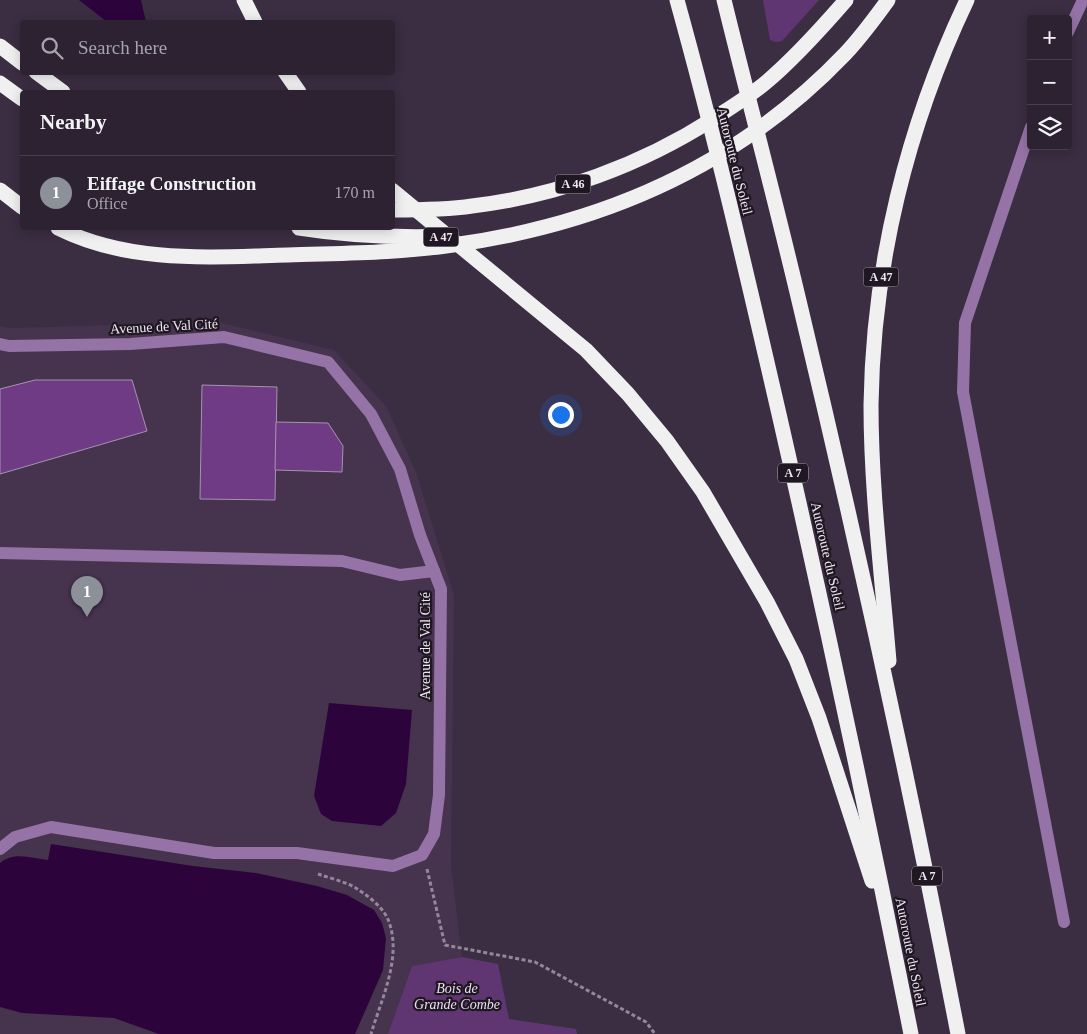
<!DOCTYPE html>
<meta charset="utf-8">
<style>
body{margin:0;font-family:Georgia,serif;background:#342a3a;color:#f1f3f6}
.controls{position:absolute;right:15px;top:15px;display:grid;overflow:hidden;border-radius:5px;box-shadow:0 2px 12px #0003}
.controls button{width:45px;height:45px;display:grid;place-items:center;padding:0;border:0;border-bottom:1px solid #483f4d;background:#2c2232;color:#f1f3f6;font:25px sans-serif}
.you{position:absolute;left:560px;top:414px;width:18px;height:18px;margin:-12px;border:4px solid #fff;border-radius:50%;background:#1a73e8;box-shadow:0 0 0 8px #1a73e833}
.badge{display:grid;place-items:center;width:32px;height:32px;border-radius:50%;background:#8c9099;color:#fff;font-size:16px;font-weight:700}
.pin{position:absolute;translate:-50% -41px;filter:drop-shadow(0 1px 2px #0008)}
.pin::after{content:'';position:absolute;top:26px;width:18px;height:15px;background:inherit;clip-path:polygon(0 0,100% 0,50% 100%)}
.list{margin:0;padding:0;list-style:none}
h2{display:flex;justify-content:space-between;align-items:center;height:65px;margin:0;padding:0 20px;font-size:21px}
h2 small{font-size:16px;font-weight:400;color:#a6a4ac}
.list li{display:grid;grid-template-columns:32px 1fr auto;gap:15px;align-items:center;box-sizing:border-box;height:75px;padding:0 20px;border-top:1px solid #483f4d}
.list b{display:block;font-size:19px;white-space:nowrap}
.list p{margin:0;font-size:16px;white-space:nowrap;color:#a6a4ac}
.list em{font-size:16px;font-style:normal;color:#a6a4ac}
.icon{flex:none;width:28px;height:28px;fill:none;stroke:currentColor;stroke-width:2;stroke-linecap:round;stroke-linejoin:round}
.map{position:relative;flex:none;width:1087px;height:1034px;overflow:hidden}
.search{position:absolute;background:#2c2232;box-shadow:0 2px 12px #0003;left:20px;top:20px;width:375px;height:55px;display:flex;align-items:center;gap:12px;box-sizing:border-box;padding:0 18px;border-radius:5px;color:#a6a4ac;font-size:19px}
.panel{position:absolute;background:#2c2232;box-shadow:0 2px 12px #0003;left:20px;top:90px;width:375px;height:140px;border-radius:5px}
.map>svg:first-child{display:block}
.built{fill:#46334e}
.green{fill:#5f3672}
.water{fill:#2c043b}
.building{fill:#6f3b85;stroke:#a594ad}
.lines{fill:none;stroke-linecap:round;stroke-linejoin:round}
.path{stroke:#938899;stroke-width:3;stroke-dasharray:4 2.5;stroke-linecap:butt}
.minor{stroke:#9573a6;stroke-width:12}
.highway{stroke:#f0f0f0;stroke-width:15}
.labels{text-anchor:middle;stroke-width:4.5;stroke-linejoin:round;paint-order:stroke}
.shield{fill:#1f1822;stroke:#b1a8b4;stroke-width:1}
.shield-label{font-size:12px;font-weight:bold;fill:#efe6f3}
.street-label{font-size:14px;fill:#efe6f3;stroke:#1f1822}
.park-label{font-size:14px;font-style:italic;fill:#ecdef3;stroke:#1f1822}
</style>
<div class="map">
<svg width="1087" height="1034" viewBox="0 0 1087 1034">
<rect width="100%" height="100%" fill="#3b2d42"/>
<polygon class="built" points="218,322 334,350 386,406 416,472 454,595 451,865 462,957 412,966 388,1034 0,1034 0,326 11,328"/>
<g class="green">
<polygon points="763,0 819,0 782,41 776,42 770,40"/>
<polygon points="462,957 498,964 509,1019 576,1029 577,1034 388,1034 412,966"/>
</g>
<g class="water">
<polygon points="79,0 141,0 146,22 107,22"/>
<polygon points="329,703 412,710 406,784 396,813 381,826 332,821 321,814 314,796"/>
<path d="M51,844L193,866L256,873L317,886L347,895L374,910L382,923L386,938L383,970L355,1034H159L114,1018L22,1013L0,1007V863C14,851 31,858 48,860Z"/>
</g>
<g class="building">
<polygon points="35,380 132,380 147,431 0,474 0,389"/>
<polygon points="202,385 277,387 275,500 200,499"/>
<polygon points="276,422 328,423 343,446 342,472 275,470"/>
</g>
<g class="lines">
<g class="path">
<polyline points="427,869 445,945 535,962 646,1022 655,1034"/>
<path d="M318,874C329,878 343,881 354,887C367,895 384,907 389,922C402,958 381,1000 371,1034"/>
</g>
<g class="minor">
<polyline points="1068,32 1083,0"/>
<polyline points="1031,127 965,323 963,392 1064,922"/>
<polyline points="0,344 9,346 130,344 224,337 328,362 371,414 400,469 420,535 441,589 439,795 434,834 422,855 393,866 297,853 214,853 51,827 15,837 0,849"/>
<polyline points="0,553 342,561 400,575 434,571"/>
</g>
<g class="highway">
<polyline points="244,0 255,22"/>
<path d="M677,0C715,137 747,275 779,414C826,620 870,827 911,1034"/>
<path d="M724,0C749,102 776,203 800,305C858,547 911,790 958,1034"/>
<polyline points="0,46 22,63"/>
<polyline points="36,72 63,92"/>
<polyline points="285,72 299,92"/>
<polyline points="0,83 22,99"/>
<polyline points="0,190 22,207"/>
<polyline points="392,190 586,350 628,394 667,441 703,492 767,602 796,659 819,718 872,881"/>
<path d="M392,210C419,210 446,210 472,206C557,196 641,165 713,119C730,108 748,97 764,84C794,59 820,30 846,0"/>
<path d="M58,228C130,264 210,257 288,255C343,253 398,253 453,245C605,224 738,166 845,54C861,37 875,18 888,0"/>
<path d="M299,228C350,236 400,238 451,236"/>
<path d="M889,661C882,576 871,490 871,405C873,265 907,126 967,0"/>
</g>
</g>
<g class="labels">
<g class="shield">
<rect x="555.5" y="174.5" width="35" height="19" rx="4"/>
<rect x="423.5" y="227.5" width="35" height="19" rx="4"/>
<rect x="863.5" y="267.5" width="35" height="19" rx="4"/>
<rect x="778" y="463.5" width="30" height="19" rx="4"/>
<rect x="912" y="866.5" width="30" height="19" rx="4"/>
</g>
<g class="shield-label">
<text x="573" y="188">A 46</text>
<text x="441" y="241">A 47</text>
<text x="881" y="281">A 47</text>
<text x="793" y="477">A 7</text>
<text x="927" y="880">A 7</text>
</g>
<g class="street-label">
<text transform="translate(735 161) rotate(76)" y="5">Autoroute du Soleil</text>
<text transform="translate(164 326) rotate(-3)" y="5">Avenue de Val Cité</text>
<text transform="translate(828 556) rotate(77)" y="5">Autoroute du Soleil</text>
<text transform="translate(425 646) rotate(-90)" y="5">Avenue de Val Cité</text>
<text transform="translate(911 952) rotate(79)" y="5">Autoroute du Soleil</text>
</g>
<g class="park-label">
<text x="457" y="993">Bois de<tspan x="457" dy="16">Grande Combe</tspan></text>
</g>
</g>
</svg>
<div class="controls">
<button>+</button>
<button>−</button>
<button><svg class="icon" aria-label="layers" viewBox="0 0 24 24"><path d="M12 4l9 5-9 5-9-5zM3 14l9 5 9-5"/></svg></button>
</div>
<div class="you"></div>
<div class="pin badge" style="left:87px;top:617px">1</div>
<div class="search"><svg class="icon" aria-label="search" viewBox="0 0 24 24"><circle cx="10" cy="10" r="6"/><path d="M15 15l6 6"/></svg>Search here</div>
<section class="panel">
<h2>Nearby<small></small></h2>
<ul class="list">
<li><span class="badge">1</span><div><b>Eiffage Construction</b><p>Office</p></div><em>170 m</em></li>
</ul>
</section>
</div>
